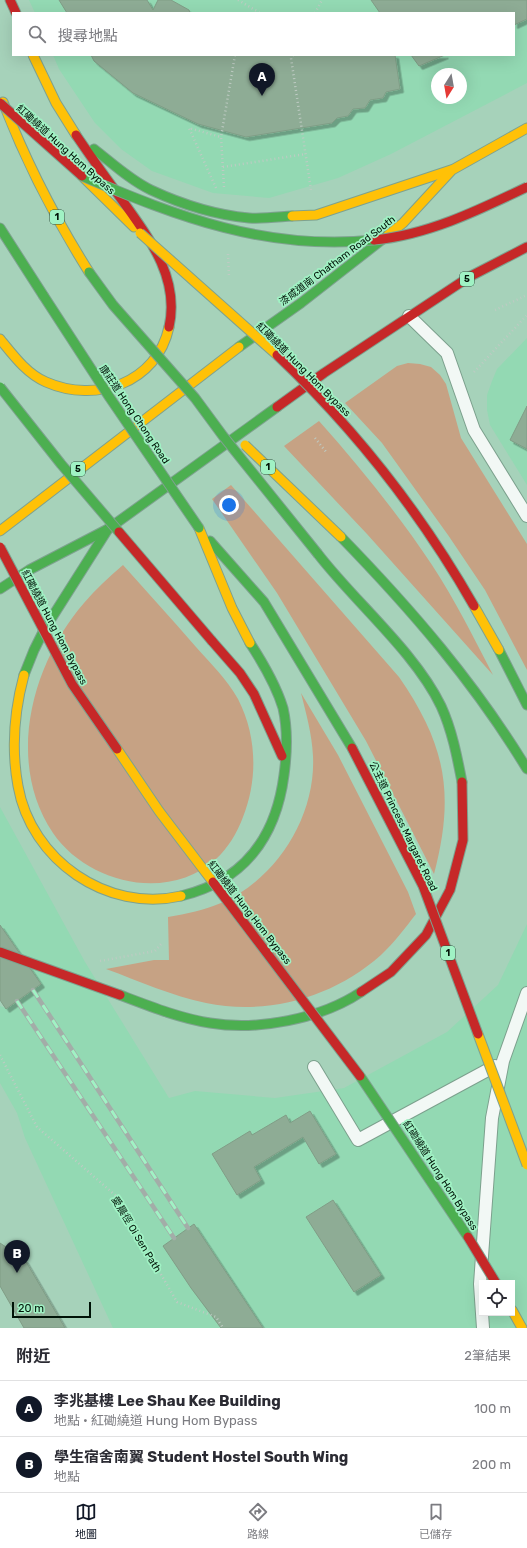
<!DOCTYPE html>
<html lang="zh-TW">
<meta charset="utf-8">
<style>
body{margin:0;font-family:Rubik,"Noto Sans TC",sans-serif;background:#f2f2f3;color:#2b2b33}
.controls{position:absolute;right:12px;bottom:12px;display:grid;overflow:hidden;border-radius:0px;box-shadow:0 4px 16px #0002}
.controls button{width:36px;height:36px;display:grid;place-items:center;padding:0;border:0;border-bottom:1px solid #e1e1e2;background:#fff;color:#2b2b33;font:20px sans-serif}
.compass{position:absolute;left:431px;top:68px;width:36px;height:36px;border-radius:50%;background:#fff;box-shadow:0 4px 16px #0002;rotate:191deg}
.scale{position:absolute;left:12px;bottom:10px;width:79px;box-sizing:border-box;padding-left:4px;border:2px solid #001307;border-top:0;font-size:11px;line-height:14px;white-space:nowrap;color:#001307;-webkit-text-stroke:3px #a0f2c4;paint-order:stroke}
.you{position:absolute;left:229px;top:505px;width:14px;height:14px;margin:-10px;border:3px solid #fff;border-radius:50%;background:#1a73e8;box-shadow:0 0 0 6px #1a73e833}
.badge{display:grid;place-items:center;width:26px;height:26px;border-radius:50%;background:#111827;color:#fff;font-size:13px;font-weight:700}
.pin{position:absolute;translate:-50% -33px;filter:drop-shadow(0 1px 2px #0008)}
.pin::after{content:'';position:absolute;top:21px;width:14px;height:12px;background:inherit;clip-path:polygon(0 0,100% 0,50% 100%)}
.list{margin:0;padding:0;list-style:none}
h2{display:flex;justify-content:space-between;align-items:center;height:52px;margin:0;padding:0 16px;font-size:17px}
h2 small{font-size:13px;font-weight:400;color:#7c7c81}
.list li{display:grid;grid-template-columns:26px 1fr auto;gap:12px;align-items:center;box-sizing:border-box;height:56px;padding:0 16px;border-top:1px solid #e1e1e2}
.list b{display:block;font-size:15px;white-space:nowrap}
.list p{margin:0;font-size:13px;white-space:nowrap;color:#7c7c81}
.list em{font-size:13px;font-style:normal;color:#7c7c81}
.icon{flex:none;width:22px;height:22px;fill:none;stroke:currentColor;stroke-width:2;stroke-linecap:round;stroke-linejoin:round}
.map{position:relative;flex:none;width:527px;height:1328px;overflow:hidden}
.search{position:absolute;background:#fff;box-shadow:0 4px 16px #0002;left:12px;right:12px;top:12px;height:44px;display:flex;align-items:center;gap:10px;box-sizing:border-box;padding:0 14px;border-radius:0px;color:#7c7c81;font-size:15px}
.sheet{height:164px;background:#fff}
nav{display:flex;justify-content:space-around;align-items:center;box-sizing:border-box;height:56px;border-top:1px solid #e1e1e2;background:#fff;font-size:11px;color:#7c7c81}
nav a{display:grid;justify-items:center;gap:2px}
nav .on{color:#111827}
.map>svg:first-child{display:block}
.built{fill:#93d9b3;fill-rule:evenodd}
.forest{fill:#c6a284}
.building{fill:#8eac95;stroke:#809d86;filter:url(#shadow)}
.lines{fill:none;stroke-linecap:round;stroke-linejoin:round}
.lane-casing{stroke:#7ca08d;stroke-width:14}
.fast-casing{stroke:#7ea28f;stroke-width:11}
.slow-casing{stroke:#7ea28f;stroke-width:11}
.jam-casing{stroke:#7ea28f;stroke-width:11}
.path{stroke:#becbc3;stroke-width:2.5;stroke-dasharray:1 3;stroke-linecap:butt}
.lane{stroke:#f2f8f5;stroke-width:12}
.fast{stroke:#4caf50;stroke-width:9}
.slow{stroke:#ffc107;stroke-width:9}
.jam{stroke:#c62828;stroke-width:9}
.rail-casing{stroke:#a3ada8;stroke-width:4.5}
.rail{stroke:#a0f2c4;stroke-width:3;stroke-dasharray:9;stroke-linecap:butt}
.fast-bridge-casing{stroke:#7ea28f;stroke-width:11;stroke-linecap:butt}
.slow-bridge-casing{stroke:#7ea28f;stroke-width:11;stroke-linecap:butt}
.jam-bridge-casing{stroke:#7ea28f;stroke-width:11;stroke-linecap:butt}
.fast-bridge{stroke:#4caf50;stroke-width:9}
.slow-bridge{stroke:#ffc107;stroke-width:9}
.jam-bridge{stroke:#c62828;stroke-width:9}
.labels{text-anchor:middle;stroke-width:3.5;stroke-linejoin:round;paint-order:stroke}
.shield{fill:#a0f2c4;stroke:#305640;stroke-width:1}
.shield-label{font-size:9px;font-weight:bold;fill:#001307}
.street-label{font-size:10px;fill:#001307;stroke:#a0f2c4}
</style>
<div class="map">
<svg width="527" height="1328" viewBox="0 0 527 1328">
<defs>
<filter id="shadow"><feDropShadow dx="3.5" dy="3.5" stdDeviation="0" flood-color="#0004"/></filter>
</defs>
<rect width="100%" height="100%" fill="#a6d2ba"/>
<g class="built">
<path d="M29,0H527V83L391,154L338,178L269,198L213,193L152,171L121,149L95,123L59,69L53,55H514V13H35ZM437,74H461V98H437Z"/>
<polygon points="527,338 527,485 490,425 487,410 487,395 492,381 497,369"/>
<path d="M0,807L85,962L169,1098L195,1091L275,1098L344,1088L447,1032L498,985L527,924V1328H113L25,1138L17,1113L0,1083V1006L6,1008L41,984L0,925ZM482,1283H512V1313H482Z"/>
</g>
<g class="forest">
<polygon points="408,363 420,364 431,367 440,375 446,384 461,438 527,544 527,670 485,590 448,535 382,443 345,403 397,366"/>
<path d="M319,421C360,467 398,514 432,565C455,600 474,638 493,675L367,534L284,446Z"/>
<path d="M231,485L399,677C446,745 455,794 434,874L366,741L277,593L212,499Z"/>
<path d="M123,565C147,592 172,619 196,647C210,663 227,679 238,699C257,736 258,779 243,817C237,833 228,848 216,859C168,903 87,883 53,833C5,762 32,663 84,603C96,589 109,577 123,565Z"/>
<path d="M301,693L338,755L408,892L416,914C405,928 394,943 381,955C334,997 268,1016 206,1003C172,996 139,981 106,969L154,960H169L168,917C187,914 204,910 221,903C277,879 316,816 313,756C312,734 306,713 301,693Z"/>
</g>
<g class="building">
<polygon points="59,0 147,0 153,10 158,0 171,0 189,10 190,13 67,13"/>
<polygon points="371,0 527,0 527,19 514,25 514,13 380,13"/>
<polygon points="91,55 395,55 400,89 386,92 383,98 370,100 365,108 353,109 348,116 337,118 332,123 246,137 198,124 133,93 94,61"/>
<polygon points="411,55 445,55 419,66"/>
<polygon points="527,406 527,449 510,440"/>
<polygon points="0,925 41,984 6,1009 0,1000"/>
<polygon points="310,1111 336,1154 319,1164 303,1137 254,1167 261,1180 237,1195 212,1154 250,1131 252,1135 286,1115 290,1123"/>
<polygon points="333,1200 381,1275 354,1292 306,1217"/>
<polygon points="194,1224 263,1328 221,1328 191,1288 163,1246"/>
<polygon points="0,1243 25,1260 65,1328 24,1328 0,1286"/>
</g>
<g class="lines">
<g class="lane-casing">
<g id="lane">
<polyline points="409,316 447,353 474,430 527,516"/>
<polyline points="314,1067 358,1140 495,1066"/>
<polyline points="483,1328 480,1284 492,1118 503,1061 527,993"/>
</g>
</g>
<g class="fast-casing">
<g id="fast">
<path d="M94,149C112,163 130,180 151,190C181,204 216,215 249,218C263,219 278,217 292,216"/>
<polyline points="0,228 43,295"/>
<polyline points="239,347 301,303 388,235"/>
<path d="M341,537C411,609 475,683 527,769"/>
<polyline points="210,541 264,602 352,748"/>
<path d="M318,554C355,602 415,652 441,706C452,730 457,756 462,782"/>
<polyline points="0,589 29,570 108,529 277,407"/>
<polyline points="499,650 527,705"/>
<polyline points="24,675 34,650 44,630 108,529"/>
<path d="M181,896C244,881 276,837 284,775C287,753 288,730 283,708C276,685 263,663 250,643"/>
<path d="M120,995C149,1006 179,1018 210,1023C257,1031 321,1019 361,992"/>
</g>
</g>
<g class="slow-casing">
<g id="slow">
<polyline points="33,55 56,103 76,135"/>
<path d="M3,102C26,162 55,218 89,272"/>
<polyline points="82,176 134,227"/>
<polyline points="292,216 316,215 451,170"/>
<polyline points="388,235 403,223 452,170 527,128"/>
<path d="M0,339C13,355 27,374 46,382C96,404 157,383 169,327"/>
<polyline points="199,528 232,608 250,643"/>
<polyline points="0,531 239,347"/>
<path d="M24,675C14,712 11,748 18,786C31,860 107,913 181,896"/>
<polyline points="512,1310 522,1328"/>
</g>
</g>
<g class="jam-casing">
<g id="jam">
<polyline points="10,0 16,13"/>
<path d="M76,135C91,157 106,178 122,200C149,238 180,278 169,327"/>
<polyline points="277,407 324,373 469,277 527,247"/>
<polyline points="212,641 240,673 254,694 282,756"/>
<polyline points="361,992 391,972 426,935 450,890 463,840 462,782"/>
</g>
</g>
<g class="path">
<polyline points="238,0 260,13"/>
<polyline points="315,13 322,0"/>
<polyline points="293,55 291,58 311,190"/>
<polyline points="223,167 306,154"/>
<polyline points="224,187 221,137 235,55"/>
<polyline points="216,188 189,128 221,137"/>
<polyline points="228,254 229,277"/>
<polyline points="495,310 527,295"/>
<polyline points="474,372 527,315"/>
<polyline points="315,438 327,453"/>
<polyline points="100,961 155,951 161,944"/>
<polyline points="0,1055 37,1127 115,1195 177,1302 216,1317 223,1328"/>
</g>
<use href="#lane" class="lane"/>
<use href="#fast" class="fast"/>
<use href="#slow" class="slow"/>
<use href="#jam" class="jam"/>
<g class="rail-casing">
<g id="rail">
<polyline points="33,990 188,1228"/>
<polyline points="17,1001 174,1238"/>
</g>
</g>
<use href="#rail" class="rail"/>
<g class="fast-bridge-casing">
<g id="fast-bridge">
<path d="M82,176C178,217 267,251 374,240"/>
<polyline points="89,272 113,305 195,398 223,436 318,554"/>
<polyline points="43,295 110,398 199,528"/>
<polyline points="0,387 61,464 119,532"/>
<polyline points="360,1076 468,1237"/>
</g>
</g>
<g class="slow-bridge-casing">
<g id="slow-bridge">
<polyline points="140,233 277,355"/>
<polyline points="245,445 341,537"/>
<polyline points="474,606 499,650"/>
<polyline points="117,749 159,811 213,882"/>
<polyline points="478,1034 527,1165"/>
</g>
</g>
<g class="jam-bridge-casing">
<g id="jam-bridge">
<polyline points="0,103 82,176"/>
<path d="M374,240C428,235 479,210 527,187"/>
<path d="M277,355C355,429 421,513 474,606"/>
<polyline points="119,532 212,641"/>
<polyline points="0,547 72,684 117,749"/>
<polyline points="352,748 423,886 478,1034"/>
<polyline points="213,882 360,1076"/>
<polyline points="0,952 120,995"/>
<polyline points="468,1237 496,1283"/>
</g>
</g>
<use href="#fast-bridge" class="fast-bridge"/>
<use href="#slow-bridge" class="slow-bridge"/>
<use href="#jam-bridge" class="jam-bridge"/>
</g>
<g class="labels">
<g class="shield">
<rect x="50" y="210" width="14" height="14" rx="3"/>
<rect x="460" y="272" width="14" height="14" rx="3"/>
<rect x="261" y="460" width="14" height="14" rx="3"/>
<rect x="71" y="462" width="14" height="14" rx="3"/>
<rect x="441" y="946" width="14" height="14" rx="3"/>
</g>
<g class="shield-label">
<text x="57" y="220">1</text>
<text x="467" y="282">5</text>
<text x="268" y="470">1</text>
<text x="78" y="472">5</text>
<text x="448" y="956">1</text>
</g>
<g class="street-label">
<text transform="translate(66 149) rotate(42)" y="4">紅磡繞道 Hung Hom Bypass</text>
<text transform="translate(337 260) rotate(-37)" y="4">漆咸道南 Chatham Road South</text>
<text transform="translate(304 369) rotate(45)" y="4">紅磡繞道 Hung Hom Bypass</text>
<text transform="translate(135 414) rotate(56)" y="4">康莊道 Hong Chong Road</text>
<text transform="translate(55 627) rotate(62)" y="4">紅磡繞道 Hung Hom Bypass</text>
<text transform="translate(404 826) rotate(64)" y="4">公主道 Princess Margaret Road</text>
<text transform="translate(250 912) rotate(52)" y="4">紅磡繞道 Hung Hom Bypass</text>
<text transform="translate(441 1175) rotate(57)" y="4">紅磡繞道 Hung Hom Bypass</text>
<text transform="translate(137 1234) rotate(59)" y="4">愛晨徑 Oi Sen Path</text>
</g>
</g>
</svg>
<div class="controls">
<button><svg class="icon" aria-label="locate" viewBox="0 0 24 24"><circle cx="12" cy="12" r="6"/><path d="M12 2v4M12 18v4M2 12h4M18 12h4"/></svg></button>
</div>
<svg class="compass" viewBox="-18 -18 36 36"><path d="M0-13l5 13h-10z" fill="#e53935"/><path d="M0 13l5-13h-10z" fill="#7c7c81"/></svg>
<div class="scale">20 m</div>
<div class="you"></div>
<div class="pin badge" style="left:262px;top:96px">A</div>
<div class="pin badge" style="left:17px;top:1273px">B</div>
<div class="search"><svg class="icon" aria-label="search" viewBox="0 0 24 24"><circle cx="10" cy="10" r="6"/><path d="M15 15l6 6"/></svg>搜尋地點</div>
</div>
<section class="sheet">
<h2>附近<small>2筆結果</small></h2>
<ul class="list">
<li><span class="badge">A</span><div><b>李兆基樓 Lee Shau Kee Building</b><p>地點 · 紅磡繞道 Hung Hom Bypass</p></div><em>100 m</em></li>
<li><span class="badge">B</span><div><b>學生宿舍南翼 Student Hostel South Wing</b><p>地點</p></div><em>200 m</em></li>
</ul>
</section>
<nav>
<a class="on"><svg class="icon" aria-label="map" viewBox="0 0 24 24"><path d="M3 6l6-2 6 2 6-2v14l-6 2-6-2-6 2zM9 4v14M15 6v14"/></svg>地圖</a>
<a><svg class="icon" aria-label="directions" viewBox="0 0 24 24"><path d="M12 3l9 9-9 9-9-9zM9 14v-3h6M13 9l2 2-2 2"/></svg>路線</a>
<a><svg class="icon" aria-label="saved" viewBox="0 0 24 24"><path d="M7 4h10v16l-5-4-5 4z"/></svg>已儲存</a>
</nav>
